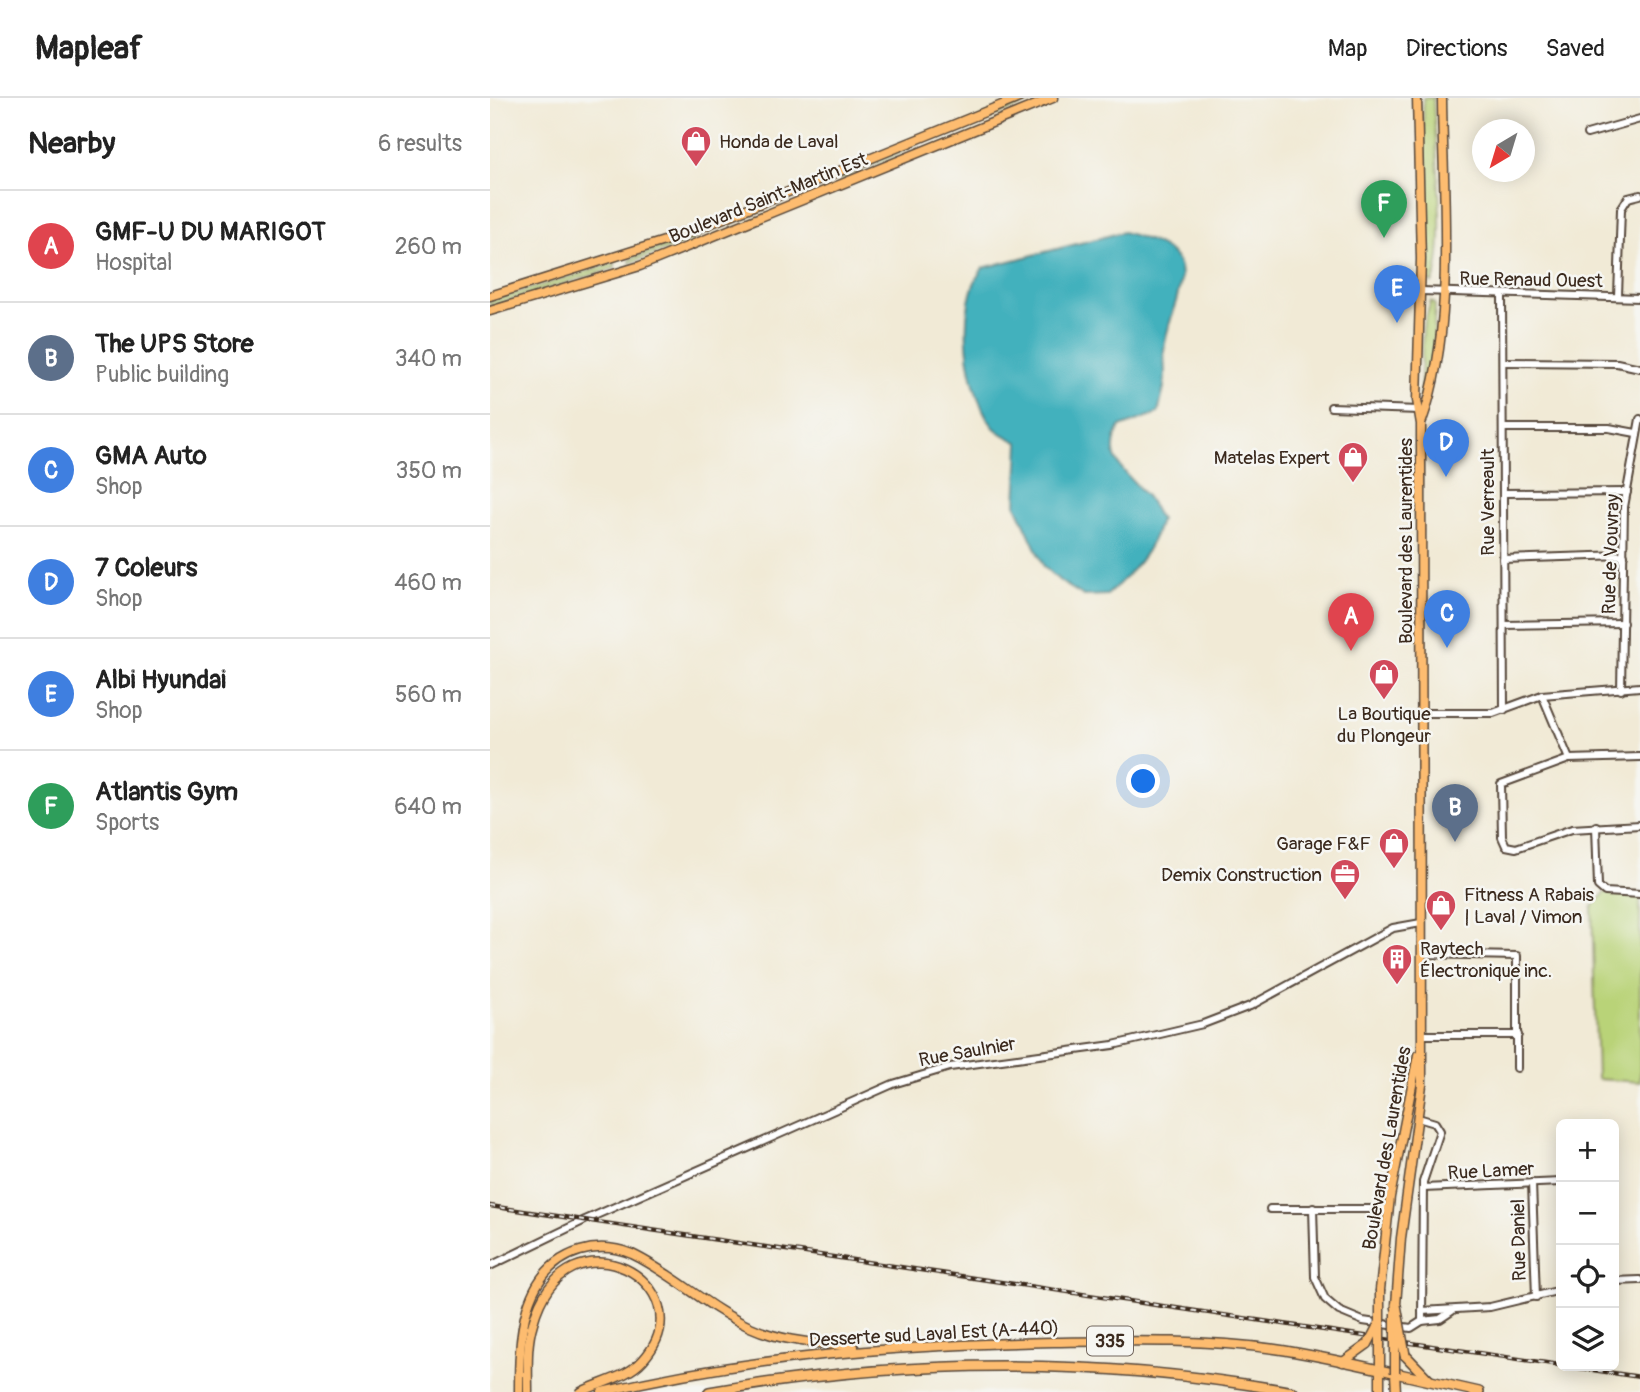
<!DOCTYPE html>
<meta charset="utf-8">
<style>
body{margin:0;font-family:Pangolin,sans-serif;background:#f6f6f6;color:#222}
.controls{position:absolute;right:21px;bottom:21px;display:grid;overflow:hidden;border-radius:10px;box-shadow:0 4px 18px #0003}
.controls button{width:63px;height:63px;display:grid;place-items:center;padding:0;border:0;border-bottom:2px solid #e0e0e0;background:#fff;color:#222;font:35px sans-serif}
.compass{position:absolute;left:982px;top:21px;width:63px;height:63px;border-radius:50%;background:#fff;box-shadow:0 4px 18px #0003;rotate:218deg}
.you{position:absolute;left:654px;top:684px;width:24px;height:24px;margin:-18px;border:5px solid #fff;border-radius:50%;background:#1a73e8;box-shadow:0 0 0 10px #1a73e833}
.badge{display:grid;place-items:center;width:46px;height:46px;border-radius:50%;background:#d1495b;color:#fff;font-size:23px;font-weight:700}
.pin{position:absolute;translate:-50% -58px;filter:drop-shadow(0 2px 4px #0008)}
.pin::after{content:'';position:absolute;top:37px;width:24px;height:21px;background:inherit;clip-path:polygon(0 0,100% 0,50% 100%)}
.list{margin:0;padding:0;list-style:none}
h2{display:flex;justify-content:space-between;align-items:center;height:91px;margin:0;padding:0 28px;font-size:30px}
h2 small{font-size:23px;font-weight:400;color:#767676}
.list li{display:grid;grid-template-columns:46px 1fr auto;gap:21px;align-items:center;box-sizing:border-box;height:112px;padding:0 28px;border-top:2px solid #e0e0e0}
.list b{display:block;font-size:26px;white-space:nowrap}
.list p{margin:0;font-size:23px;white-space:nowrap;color:#767676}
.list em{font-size:23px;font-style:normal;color:#767676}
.icon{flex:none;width:38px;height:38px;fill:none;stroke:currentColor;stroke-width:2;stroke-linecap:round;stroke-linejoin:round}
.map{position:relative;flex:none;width:1150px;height:1294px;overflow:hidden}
header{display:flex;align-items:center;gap:42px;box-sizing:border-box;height:98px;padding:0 35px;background:#fff;border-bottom:2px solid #e0e0e0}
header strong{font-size:33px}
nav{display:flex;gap:38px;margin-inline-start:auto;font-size:24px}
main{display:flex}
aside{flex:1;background:#fff}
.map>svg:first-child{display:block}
.green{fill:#b9d378;stroke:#7a7e4b;stroke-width:2}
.water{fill:#42b1bd;stroke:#3e6e6e;stroke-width:2}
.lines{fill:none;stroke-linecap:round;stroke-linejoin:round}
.minor-casing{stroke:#56473a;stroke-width:10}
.major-casing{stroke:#56473a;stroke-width:11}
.highway-casing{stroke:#56473a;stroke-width:12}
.minor{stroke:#fff;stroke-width:6}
.major{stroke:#fdbc6f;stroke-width:8}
.highway{stroke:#fdbc6f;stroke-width:9}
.rail-casing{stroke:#3b2a1e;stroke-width:4.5}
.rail{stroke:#f6f6f2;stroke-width:2;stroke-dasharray:5;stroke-linecap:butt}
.major-bridge-casing{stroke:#56473a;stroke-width:11;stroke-linecap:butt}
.highway-bridge-casing{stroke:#56473a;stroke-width:12;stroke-linecap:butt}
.major-bridge{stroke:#fdbc6f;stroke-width:8}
.highway-bridge{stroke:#fdbc6f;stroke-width:9}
.labels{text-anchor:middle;stroke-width:5;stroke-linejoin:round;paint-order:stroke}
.shield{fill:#f6f6f2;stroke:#73675e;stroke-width:2}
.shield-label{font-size:18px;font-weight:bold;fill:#3b2a1e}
.poi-label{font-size:19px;fill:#3b2a1e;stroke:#f6f6f2;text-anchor:start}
.street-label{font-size:19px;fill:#3b2a1e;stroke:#f6f6f2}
</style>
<header>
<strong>Mapleaf</strong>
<nav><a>Map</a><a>Directions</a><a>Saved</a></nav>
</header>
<main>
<aside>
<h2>Nearby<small>6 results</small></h2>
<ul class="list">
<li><span class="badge" style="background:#e0444e">A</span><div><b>GMF-U DU MARIGOT</b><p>Hospital</p></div><em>260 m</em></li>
<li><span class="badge" style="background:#5c6f8a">B</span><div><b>The UPS Store</b><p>Public building</p></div><em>340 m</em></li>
<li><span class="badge" style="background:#3f7fe0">C</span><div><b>GMA Auto</b><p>Shop</p></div><em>350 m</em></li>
<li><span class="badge" style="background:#3f7fe0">D</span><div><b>7 Coleurs</b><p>Shop</p></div><em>460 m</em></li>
<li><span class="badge" style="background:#3f7fe0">E</span><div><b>Albi Hyundai</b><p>Shop</p></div><em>560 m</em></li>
<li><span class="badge" style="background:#2e9e5b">F</span><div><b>Atlantis Gym</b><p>Sports</p></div><em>640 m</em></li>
</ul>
</aside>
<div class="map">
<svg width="1150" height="1294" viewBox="0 0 1150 1294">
<rect width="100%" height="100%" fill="#f6f6f2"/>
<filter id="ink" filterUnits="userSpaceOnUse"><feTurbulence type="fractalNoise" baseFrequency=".0143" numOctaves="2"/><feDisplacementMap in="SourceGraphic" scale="14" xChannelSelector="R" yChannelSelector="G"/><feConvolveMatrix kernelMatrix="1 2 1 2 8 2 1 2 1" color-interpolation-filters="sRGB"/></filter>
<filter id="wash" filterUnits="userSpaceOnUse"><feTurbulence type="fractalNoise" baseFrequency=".00686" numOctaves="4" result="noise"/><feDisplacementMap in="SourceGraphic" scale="28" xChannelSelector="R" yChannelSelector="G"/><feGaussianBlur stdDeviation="1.57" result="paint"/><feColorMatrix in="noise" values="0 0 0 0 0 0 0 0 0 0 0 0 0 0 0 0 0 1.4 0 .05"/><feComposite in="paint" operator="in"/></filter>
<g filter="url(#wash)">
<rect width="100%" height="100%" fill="#f1ead6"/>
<g class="green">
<polygon points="539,0 550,0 462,35 463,31"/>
<path d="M933,0H943C944,36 959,159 942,185L938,182Z"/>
<polygon points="428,45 403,60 350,82 348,80"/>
<polygon points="226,127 200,143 140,165 140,161"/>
<polygon points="125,165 125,170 0,208 0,203"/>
<polygon points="941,203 945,206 943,256 934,300 930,300 933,230"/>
<polygon points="1115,794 1150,795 1150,984 1107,981 1102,810"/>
</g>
<path class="water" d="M633,134C717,157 689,180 675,244C673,255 675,267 675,277C675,290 671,303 668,315L630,329C612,363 637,373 655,397C661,404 665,414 670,422C662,453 641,476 617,497L594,498L571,484L554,469L526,407L529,345C521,340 507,335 502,327C476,292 465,205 493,170Z"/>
</g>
<g filter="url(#ink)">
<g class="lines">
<g class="minor-casing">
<g id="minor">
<polyline points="1097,36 1150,21"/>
<polyline points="931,193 1150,200"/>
<polyline points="1012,196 1014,612"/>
<polyline points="1128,198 1131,111 1138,100 1150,97"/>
<polyline points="1013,264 1127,265 1150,270"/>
<polyline points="841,309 930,312"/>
<polyline points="1013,330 1119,330 1146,335"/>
<polyline points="1014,395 1137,394"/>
<polyline points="1013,461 1134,457"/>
<polyline points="1014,527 1133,525"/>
<polyline points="1131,592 1134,409 1150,321"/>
<polyline points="1052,597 1079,661"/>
<polyline points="930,615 1003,615 1052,597 1150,589"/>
<polyline points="1150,659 1079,661 1011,686 1012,739 1016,748 1026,750 1082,731 1150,727"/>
<polyline points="1106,728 1108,788 1115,794 1150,796"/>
<polyline points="932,856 1027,858 1027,970"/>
<polyline points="932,937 1028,937"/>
<polyline points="928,1020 945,1025 950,1033 933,1084 932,1223"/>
<polyline points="1042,1085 1046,1199"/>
<polyline points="933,1090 1071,1084"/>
<polyline points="823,1110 825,1179 835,1201 849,1213 873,1223 921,1230 932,1223 950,1221 962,1213"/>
<polyline points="780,1111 898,1111"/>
<polyline points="0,1168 95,1122 403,986 460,969 623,947 713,926 760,908 903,830 931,825"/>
<polyline points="1124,1183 1150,1182"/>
<polyline points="932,1213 1000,1209 1071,1192"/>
</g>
</g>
<g class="major-casing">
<g id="major">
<polyline points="0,198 190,138 529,0"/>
<polyline points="0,213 150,168 563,0"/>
<path d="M932,323C966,229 953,100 952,0"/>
<polyline points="890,1192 900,1099 928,957"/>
<polyline points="906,1207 911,1140 932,987 931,326 927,302 931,161 927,0"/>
<polyline points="890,1248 890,1294"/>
<polyline points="853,1264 878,1246"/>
<path d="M29,1294C29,1243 30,1171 90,1153C107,1148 125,1149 142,1156C184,1176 218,1210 260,1229C293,1244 329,1245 364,1249"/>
<path d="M38,1294C38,1271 36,1247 43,1225C76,1105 220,1188 153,1262C138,1279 111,1284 91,1294"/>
<path d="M112,1294C262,1258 411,1247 564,1244C637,1243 712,1241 785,1251C826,1257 865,1266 905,1275L906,1294"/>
</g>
</g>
<g class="highway-casing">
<g id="highway">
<polyline points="915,1257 939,1282"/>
<polyline points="905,1275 989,1294"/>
<path d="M219,1294C412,1260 610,1259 803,1294"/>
</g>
</g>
<use href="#minor" class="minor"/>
<use href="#major" class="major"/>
<use href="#highway" class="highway"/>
<g class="rail-casing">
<polyline id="rail" points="0,1108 1150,1279"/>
</g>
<use href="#rail" class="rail"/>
<g class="major-bridge-casing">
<g id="major-bridge">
<polyline points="878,1246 888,1227"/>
<polyline points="890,1248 890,1192"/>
<polyline points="905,1275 905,1215"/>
</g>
</g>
<g class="highway-bridge-casing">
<polyline id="highway-bridge" points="906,1207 915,1257"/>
</g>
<use href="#major-bridge" class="major-bridge"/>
<use href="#highway-bridge" class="highway-bridge"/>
</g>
</g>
<defs>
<g id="shop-pin" transform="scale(1.575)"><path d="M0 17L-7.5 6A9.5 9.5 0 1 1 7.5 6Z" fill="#d1495b" stroke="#f6f6f2"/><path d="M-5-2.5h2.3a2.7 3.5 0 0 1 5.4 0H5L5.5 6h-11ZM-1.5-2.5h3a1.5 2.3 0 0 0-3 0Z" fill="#fff"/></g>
<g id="office-pin" transform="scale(1.575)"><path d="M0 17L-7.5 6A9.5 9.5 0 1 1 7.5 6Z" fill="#d1495b" stroke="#f6f6f2"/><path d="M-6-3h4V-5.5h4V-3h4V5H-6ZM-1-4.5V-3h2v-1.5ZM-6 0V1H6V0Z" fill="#fff"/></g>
<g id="building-pin" transform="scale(1.575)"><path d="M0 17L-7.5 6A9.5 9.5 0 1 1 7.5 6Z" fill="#d1495b" stroke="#f6f6f2"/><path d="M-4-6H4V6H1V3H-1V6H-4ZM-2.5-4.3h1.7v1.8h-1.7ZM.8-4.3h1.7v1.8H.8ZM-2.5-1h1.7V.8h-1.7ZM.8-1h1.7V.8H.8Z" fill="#fff"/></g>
</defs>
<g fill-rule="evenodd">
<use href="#shop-pin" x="206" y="43"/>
<use href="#shop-pin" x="863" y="359"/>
<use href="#shop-pin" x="894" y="576"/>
<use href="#shop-pin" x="904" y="745"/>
<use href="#office-pin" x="855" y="776"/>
<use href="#shop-pin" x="951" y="807"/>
<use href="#building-pin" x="907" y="861"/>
</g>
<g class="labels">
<rect class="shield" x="597" y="1228.5" width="46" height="29" rx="5"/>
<g class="shield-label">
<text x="620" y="1249">335</text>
</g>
<g class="poi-label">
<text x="229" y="50">Honda de Laval</text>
<text x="840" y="366" text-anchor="end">Matelas Expert</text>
<text x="894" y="622" text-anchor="middle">La Boutique<tspan x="894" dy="22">du Plongeur</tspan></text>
<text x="881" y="752" text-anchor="end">Garage F&amp;F</text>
<text x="832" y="783" text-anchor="end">Demix Construction</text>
<text x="974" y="803">Fitness A Rabais<tspan x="974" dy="22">| Laval / Vimon</tspan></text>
<text x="930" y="857">Raytech<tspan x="930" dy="22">Électronique inc.</tspan></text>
</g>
<g class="street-label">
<text transform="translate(278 99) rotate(-22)" y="7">Boulevard Saint-Martin Est</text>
<text transform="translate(1041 181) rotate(1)" y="7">Rue Renaud Ouest</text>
<text transform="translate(997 404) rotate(-90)" y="7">Rue Verreault</text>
<text transform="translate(915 443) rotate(-90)" y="7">Boulevard des Laurentides</text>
<text transform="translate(1120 456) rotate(-88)" y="7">Rue de Vouvray</text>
<text transform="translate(477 953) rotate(-10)" y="7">Rue Saulnier</text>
<text transform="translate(896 1050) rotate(-80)" y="7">Boulevard des Laurentides</text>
<text transform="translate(1001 1072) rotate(-3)" y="7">Rue Lamer</text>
<text transform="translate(1028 1142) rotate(-91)" y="7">Rue Daniel</text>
<text transform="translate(444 1235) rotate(-3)" y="7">Desserte sud Laval Est (A-440)</text>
</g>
</g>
</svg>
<div class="controls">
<button>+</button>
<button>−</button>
<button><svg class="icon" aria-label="locate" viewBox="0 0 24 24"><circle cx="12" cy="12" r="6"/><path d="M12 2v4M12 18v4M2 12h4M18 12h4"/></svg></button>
<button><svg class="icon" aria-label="layers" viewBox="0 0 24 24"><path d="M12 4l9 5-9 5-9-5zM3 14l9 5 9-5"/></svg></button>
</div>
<svg class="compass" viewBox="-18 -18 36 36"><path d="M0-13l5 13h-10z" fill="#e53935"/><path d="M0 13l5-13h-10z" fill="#767676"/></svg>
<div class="you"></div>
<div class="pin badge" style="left:861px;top:553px;background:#e0444e">A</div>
<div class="pin badge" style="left:965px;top:744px;background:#5c6f8a">B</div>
<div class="pin badge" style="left:957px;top:550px;background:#3f7fe0">C</div>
<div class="pin badge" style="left:956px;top:379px;background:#3f7fe0">D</div>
<div class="pin badge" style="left:907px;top:225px;background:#3f7fe0">E</div>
<div class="pin badge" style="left:894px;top:140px;background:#2e9e5b">F</div>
</div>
</main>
